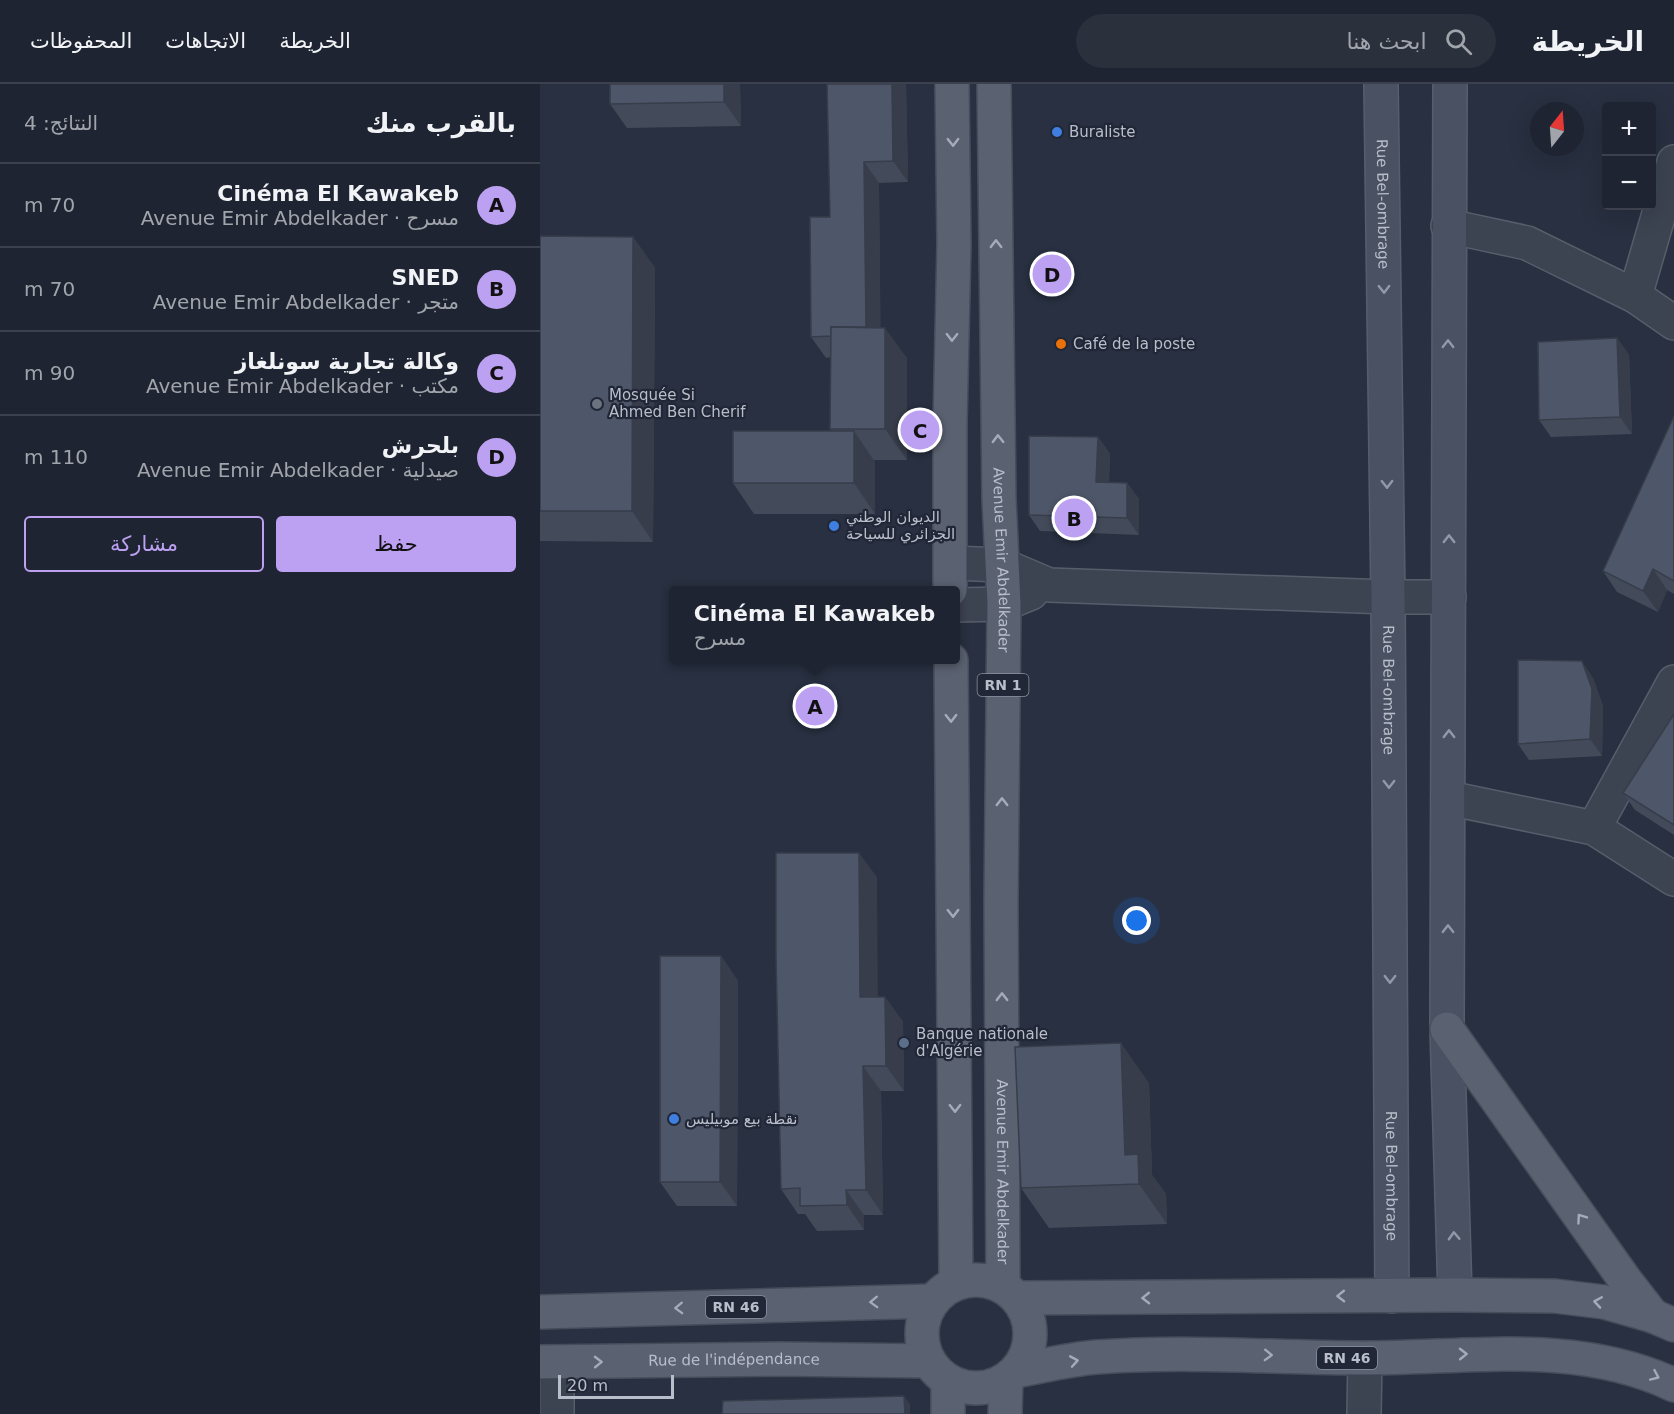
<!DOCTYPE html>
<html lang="ar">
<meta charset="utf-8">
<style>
body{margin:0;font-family:"DejaVu Sans",Cairo,sans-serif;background:#2b303d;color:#f1f3f6;direction:rtl}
.controls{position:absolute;right:18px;top:18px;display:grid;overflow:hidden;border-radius:6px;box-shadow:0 6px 24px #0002}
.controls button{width:54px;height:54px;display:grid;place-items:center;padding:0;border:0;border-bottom:2px solid #3c414d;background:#1e2431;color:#f1f3f6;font:30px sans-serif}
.compass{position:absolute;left:990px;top:18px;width:54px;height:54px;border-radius:50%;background:#1e2431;box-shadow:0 6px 24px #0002;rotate:17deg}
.scale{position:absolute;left:18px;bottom:15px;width:116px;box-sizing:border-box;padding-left:6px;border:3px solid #b9becb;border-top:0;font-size:16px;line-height:21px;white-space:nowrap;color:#b9becb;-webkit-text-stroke:4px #212736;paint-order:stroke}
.you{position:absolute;left:597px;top:837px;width:21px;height:21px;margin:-15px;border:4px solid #fff;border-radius:50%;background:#1a73e8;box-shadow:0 0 0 9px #1a73e833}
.badge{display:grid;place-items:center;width:39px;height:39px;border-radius:50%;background:#bca0f2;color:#111;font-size:20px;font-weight:700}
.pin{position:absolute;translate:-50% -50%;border:3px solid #fff;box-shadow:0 2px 6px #0006}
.popup{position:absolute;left:129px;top:502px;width:291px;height:78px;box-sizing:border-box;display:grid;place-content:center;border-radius:6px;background:#1e2431;filter:drop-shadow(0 2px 4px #0005);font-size:20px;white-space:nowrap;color:#a1a4ab}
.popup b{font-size:22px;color:#f1f3f6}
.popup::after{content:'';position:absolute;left:50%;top:100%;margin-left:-12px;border:12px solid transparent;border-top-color:#1e2431}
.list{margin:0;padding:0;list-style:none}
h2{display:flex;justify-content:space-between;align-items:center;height:78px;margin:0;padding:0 24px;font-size:26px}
h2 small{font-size:20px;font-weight:400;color:#a1a4ab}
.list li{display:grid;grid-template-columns:39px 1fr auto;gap:18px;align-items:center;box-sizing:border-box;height:84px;padding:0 24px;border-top:2px solid #3c414d}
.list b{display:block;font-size:22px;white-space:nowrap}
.list p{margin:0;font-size:20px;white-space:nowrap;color:#a1a4ab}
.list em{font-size:20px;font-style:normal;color:#a1a4ab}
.actions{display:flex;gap:12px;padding:18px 24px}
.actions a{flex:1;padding:14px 0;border:2px solid #bca0f2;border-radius:6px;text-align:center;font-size:21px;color:#bca0f2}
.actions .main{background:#bca0f2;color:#111}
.icon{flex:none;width:33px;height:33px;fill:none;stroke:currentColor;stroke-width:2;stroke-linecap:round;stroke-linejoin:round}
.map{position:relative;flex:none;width:1134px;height:1330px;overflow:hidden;direction:ltr}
header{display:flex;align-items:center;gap:36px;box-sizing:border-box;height:84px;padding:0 30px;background:#1e2431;border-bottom:2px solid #3c414d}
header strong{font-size:28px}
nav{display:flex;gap:33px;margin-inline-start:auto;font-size:21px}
.search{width:420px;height:54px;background:#2b303d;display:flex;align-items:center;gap:15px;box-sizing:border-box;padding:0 21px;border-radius:33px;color:#a1a4ab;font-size:22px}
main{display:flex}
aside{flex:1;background:#1e2431}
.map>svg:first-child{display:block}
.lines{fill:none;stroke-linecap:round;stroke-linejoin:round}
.street-casing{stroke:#575e6b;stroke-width:36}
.secondary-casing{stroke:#575e6b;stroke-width:36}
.primary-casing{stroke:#464c5a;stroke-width:36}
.street{stroke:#3c4351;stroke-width:33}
.secondary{stroke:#4a5163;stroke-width:33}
.primary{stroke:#5a6170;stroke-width:33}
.wall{fill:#434b5a}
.shaded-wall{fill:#373d4a}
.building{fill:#4e5769;stroke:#373d4a;stroke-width:1.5}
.oneway{stroke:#a6abb9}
.oneway2{stroke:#9298a7}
.shop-dot{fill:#3f7fe0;stroke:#212736;stroke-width:2}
.food-dot{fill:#e8710a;stroke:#212736;stroke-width:2}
.worship-dot{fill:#6b7280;stroke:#212736;stroke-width:2}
.service-dot{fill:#5c6f8a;stroke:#212736;stroke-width:2}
.labels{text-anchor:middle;stroke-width:4.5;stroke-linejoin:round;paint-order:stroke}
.shield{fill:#212736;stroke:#8b919e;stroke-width:1.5}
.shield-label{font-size:14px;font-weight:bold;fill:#b9becb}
.poi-label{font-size:15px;fill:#b9becb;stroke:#212736;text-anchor:start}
.street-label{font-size:15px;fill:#b9becb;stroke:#212736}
</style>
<header>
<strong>الخريطة</strong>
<div class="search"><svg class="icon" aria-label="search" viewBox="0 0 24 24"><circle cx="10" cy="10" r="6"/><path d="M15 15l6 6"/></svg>ابحث هنا</div>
<nav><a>الخريطة</a><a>الاتجاهات</a><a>المحفوظات</a></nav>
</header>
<main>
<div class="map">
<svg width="1134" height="1330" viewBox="0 0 1134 1330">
<rect width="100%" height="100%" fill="#283041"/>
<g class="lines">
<g class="street-casing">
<g id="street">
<polyline points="908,142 987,159 1095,212 1134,239"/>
<polyline points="1095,212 1134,78"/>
<polyline points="411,479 462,481 509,501 848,513 909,513"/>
<polyline points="416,521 464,520 491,509"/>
<polyline points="908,714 1054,744 1134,795"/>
<polyline points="1054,744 1134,598"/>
<polyline points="17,1279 17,1330"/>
<polyline points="824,1330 825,1274"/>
</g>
</g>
<g class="secondary-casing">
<g id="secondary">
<path id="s1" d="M841,0L848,513L852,1212"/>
<polyline points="910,0 907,945 915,1211"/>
</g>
</g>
<g class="primary-casing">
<g id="primary">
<path id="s2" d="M454,0L459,415L464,520L461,817L463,1203"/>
<polyline points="410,506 410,340 414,160 412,0"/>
<polyline points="411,576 416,1199"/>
<polyline points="907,945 1085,1196 1113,1232"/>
<circle cx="436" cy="1250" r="54"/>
<polyline points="477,1214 915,1211 1015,1212 1064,1218 1113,1232 1134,1241"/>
<polyline points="0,1228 393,1217"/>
<path id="s3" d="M0,1278L239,1275L388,1277"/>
<path d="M476,1287C503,1282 530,1275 557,1273C646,1266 735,1274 825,1274C928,1274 1037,1255 1134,1301"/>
<polyline points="408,1330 408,1297"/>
<polyline points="465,1330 466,1296"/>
</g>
</g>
<use href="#street" class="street"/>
<use href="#secondary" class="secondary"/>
<use href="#primary" class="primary"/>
</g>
<g class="wall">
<polygon points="200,0 201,42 87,44 70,20"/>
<polygon points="366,0 368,98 339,99 340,244 367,274 367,376 333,376 335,378 335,430 214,430 193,399 292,347 290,345 291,273 286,274 271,253 290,133"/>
<polygon points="0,152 93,153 115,184 113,458 0,457"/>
<polygon points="1077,254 1089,271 1092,350 1011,353 999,336"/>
<polygon points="1134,332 1134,510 1127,506 1118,528 1077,508 1063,487"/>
<polygon points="558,353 570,370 569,398 587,399 599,415 599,451 500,447 489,431"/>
<polygon points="1053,594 1063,622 1062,672 989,676 978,660"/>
<polygon points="1134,630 1134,751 1095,726 1083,709"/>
<polygon points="337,793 337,913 345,913 363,938 364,1007 341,1007 343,1131 324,1131 324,1146 277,1147 265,1130 258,1130 241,1105"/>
<polygon points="181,872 198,897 197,1122 137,1122 120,1098"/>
<polygon points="609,999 612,1091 626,1110 627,1140 509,1144 481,1104"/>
</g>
<g class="shaded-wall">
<polygon points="184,0 200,0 201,42 184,18"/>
<polygon points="352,0 366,0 368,98 353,77"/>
<polygon points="324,78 339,99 341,273 326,252"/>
<polygon points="93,153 115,184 113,458 92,427"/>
<polygon points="345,244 367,274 367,376 345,345"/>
<polygon points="1077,254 1089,271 1092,350 1080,333"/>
<polygon points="314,347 335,378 335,430 314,399"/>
<polygon points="558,353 570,370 568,415 556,398"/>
<polygon points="587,399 599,415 599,451 587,434"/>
<polygon points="1113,485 1127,506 1118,528 1103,507"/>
<polygon points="1042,577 1053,594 1063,622 1062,672 1050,655"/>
<polygon points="319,769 337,793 338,938 320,913"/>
<polygon points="181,872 198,897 197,1122 180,1098"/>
<polygon points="345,913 363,938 364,1007 346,982"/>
<polygon points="581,959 609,999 612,1091 626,1110 627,1140 599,1100 585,1071"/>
<polygon points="323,982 341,1007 343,1131 326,1106"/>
<polygon points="306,1106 324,1131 324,1146 307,1121"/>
<polygon points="364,1312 370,1320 370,1330 365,1330"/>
</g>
<g class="building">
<polygon points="70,0 184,0 184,18 70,20"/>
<polygon points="287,0 352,0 353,77 324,78 326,243 291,243 291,252 271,253 270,133 290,133"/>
<polygon points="0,152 93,153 92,427 0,427"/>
<polygon points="291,243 345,244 345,345 290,345"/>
<polygon points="1077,254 1080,333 999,336 998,258"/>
<polygon points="1134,332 1134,497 1113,485 1103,507 1063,487"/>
<rect x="193" y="347" width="121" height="52"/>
<polygon points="489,352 558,353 556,398 587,399 587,434 489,431"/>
<polygon points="978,576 1042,577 1052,605 1050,655 978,660"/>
<polygon points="1134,630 1134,741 1083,709"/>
<polygon points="236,769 319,769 320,913 345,913 346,982 323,982 326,1106 306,1106 307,1121 260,1122 260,1104 241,1105 236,872"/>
<polygon points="120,872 181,872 180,1098 120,1098"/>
<polygon points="581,959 585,1071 598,1070 599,1100 481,1104 475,963"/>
<polygon points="364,1312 365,1330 182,1330 183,1317"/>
</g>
<defs><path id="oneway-chevron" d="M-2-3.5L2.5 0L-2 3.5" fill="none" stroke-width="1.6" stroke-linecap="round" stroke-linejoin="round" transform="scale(1.5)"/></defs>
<g class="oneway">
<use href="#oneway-chevron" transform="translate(413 58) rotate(89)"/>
<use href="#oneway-chevron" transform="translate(456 160) rotate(-91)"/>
<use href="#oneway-chevron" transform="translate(412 253) rotate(91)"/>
<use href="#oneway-chevron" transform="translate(458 355) rotate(-91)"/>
<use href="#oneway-chevron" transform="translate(411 634) rotate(89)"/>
<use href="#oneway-chevron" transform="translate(462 718) rotate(-90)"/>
<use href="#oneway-chevron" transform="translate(413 829) rotate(89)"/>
<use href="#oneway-chevron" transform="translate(462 913) rotate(-90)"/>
<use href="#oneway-chevron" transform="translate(415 1024) rotate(89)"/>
<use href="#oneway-chevron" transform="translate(1041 1134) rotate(-125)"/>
<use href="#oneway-chevron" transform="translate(801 1212) rotate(179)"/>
<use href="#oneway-chevron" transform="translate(606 1214) rotate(179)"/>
<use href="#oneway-chevron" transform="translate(334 1218) rotate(178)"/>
<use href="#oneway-chevron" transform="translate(1058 1218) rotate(-171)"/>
<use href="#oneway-chevron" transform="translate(139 1224) rotate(178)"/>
<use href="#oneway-chevron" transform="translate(923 1270) rotate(-1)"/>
<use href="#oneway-chevron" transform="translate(728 1271) rotate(2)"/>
<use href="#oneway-chevron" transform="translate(534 1277) rotate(-10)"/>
<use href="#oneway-chevron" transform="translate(58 1278) rotate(-1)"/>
<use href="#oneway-chevron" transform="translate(1115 1292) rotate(24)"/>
</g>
<g class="oneway2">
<use href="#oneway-chevron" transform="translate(844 205) rotate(89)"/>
<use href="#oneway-chevron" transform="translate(908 260) rotate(-90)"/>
<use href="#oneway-chevron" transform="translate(847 400) rotate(89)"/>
<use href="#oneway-chevron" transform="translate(909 455) rotate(-90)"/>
<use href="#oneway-chevron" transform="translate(909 650) rotate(-90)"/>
<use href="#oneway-chevron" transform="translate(849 700) rotate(90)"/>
<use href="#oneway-chevron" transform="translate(908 845) rotate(-90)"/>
<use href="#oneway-chevron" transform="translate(850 895) rotate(90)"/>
<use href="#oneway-chevron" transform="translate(914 1152) rotate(-92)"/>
</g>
<g class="shop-dot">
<circle cx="517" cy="48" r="6"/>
<circle cx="294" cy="442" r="6"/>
<circle cx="134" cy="1035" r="6"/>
</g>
<circle class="food-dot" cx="521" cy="260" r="6"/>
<circle class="worship-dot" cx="57" cy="320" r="6"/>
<circle class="service-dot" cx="364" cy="959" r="6"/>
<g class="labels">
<g class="shield">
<rect x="437.5" y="590" width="51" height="22" rx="4.5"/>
<rect x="166" y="1212" width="60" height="22" rx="4.5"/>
<rect x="777" y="1263" width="60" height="22" rx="4.5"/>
</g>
<g class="shield-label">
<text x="463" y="606">RN 1</text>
<text x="196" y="1228">RN 46</text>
<text x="807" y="1279">RN 46</text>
</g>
<g class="poi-label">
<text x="529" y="53">Buraliste</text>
<text x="533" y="265">Café de la poste</text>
<text x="69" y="316">Mosquée Si<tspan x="69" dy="17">Ahmed Ben Cherif</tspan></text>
<text x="306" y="438">الديوان الوطني<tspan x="306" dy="17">الجزائري للسياحة</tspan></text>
<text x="376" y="955">Banque nationale<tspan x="376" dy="17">d'Algérie</tspan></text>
<text x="146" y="1040">نقطة بيع موبيليس</text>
</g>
<g class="street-label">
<text dy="5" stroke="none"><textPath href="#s1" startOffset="120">Rue Bel-ombrage</textPath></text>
<text dy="5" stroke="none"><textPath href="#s2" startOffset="476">Avenue Emir Abdelkader</textPath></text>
<text dy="5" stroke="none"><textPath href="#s1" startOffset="606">Rue Bel-ombrage</textPath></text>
<text dy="5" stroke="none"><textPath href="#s2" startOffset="1088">Avenue Emir Abdelkader</textPath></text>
<text dy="5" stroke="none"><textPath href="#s1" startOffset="1092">Rue Bel-ombrage</textPath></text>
<text dy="5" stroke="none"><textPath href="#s3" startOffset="194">Rue de l'indépendance</textPath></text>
</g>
</g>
</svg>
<div class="controls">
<button>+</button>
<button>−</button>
</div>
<svg class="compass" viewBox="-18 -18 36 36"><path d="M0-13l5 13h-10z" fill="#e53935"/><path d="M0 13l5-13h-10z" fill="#a1a4ab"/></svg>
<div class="scale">20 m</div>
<div class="you"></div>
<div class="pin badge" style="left:275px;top:622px">A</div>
<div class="popup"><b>Cinéma El Kawakeb</b>مسرح</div>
<div class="pin badge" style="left:534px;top:434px">B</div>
<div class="pin badge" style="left:380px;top:346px">C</div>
<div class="pin badge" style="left:512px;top:190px">D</div>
</div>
<aside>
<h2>بالقرب منك<small>النتائج: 4</small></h2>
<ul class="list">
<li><span class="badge">A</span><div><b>Cinéma El Kawakeb</b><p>مسرح · Avenue Emir Abdelkader</p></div><em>70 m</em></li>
<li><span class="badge">B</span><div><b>SNED</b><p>متجر · Avenue Emir Abdelkader</p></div><em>70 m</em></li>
<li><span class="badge">C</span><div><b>وكالة تجارية سونلغاز</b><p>مكتب · Avenue Emir Abdelkader</p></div><em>90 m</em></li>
<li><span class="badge">D</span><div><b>بلحرش</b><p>صيدلية · Avenue Emir Abdelkader</p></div><em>110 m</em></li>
</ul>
<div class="actions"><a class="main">حفظ</a><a>مشاركة</a></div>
</aside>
</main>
